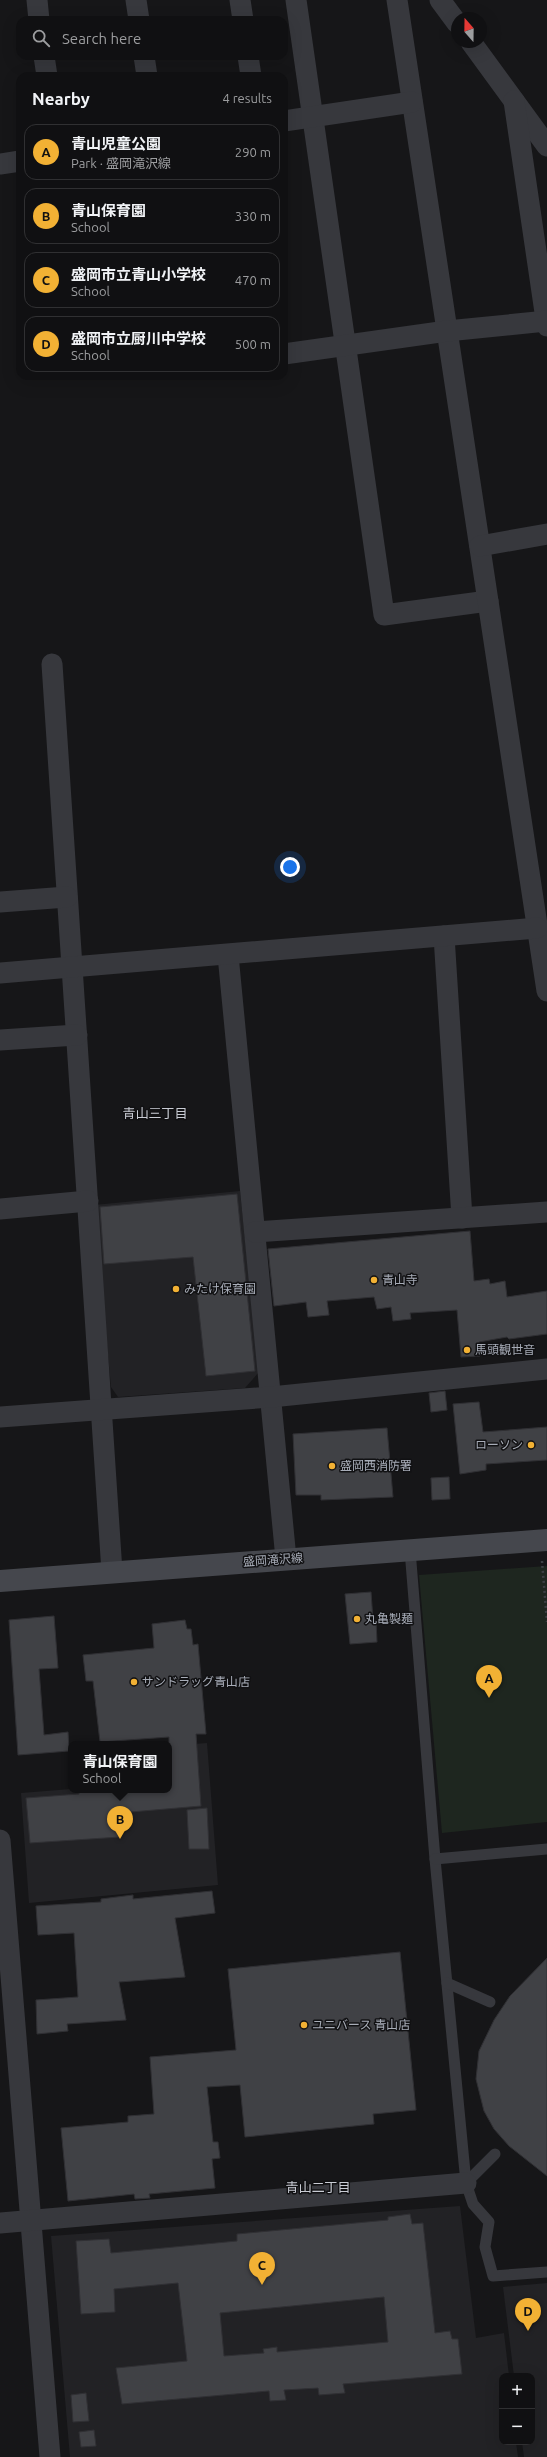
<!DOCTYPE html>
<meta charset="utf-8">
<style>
body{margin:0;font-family:Ubuntu,"Noto Sans JP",sans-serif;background:#1e1e20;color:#f1f3f6}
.controls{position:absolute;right:12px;bottom:12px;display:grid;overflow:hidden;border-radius:8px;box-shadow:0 4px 16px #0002}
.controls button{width:36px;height:36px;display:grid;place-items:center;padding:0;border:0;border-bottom:1px solid #303032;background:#101012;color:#f1f3f6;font:20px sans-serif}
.compass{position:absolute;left:451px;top:12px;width:36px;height:36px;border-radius:50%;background:#101012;box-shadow:0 4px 16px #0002;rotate:340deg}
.you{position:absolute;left:290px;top:867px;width:14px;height:14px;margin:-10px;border:3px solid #fff;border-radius:50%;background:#1a73e8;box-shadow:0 0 0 6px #1a73e833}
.badge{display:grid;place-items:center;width:26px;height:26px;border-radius:50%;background:#f2b134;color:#111;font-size:13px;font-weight:700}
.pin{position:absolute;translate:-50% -33px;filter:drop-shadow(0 1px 2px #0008)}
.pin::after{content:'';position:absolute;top:21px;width:14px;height:12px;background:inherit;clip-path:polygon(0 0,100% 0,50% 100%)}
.popup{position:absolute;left:68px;top:1741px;width:104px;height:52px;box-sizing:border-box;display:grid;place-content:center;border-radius:8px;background:#101012;filter:drop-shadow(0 1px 3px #0005);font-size:13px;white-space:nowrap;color:#9c9d9f}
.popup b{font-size:15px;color:#f1f3f6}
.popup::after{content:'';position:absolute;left:50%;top:100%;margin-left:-8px;border:8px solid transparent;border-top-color:#101012}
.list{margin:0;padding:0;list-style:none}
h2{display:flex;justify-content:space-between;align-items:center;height:52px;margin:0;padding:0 16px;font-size:17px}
h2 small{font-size:13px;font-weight:400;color:#9c9d9f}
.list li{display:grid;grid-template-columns:26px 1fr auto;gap:12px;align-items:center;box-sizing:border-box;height:56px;margin:0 8px 8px;padding:0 8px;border:1px solid #303032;border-radius:12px}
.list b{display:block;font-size:15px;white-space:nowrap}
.list p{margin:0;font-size:13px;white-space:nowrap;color:#9c9d9f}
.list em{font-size:13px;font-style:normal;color:#9c9d9f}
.icon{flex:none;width:22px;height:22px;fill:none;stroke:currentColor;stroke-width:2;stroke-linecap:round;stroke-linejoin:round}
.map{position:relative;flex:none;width:547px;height:2457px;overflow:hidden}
.search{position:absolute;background:#101012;box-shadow:0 4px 16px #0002;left:16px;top:16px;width:272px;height:44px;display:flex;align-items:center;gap:10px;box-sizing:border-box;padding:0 14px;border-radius:12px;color:#9c9d9f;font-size:15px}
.panel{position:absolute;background:#101012;box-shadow:0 4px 16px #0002;left:16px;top:72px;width:272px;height:308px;border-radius:12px}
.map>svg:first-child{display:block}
.built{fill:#222225}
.green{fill:#1e261f}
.building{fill:#404145;stroke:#303034;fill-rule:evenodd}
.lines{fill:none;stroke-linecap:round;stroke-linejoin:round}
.path{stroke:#3d3f44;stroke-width:2.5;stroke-dasharray:2 3;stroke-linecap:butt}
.service{stroke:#37383d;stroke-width:11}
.minor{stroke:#37383d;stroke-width:21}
.secondary{stroke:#45474d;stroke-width:22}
.poi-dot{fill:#f2b134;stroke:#111113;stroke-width:1.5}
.labels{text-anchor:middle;stroke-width:3;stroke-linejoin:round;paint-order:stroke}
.poi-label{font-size:12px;fill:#a8adb8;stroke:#111113;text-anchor:start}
.street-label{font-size:12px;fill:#a8adb8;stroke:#111113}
.neighbourhood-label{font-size:13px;fill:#c9ccd4;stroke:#111113}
</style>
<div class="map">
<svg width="547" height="2457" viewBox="0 0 547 2457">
<rect width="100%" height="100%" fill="#161618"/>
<g class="built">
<polygon points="240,1191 259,1372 245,1388 118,1397 111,1387 94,1205"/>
<polygon points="207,1743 218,1885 29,1903 21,1793 71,1789 169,1790 169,1746"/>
<polygon points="460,2206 476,2338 504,2333 509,2376 502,2376 502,2442 516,2442 518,2457 70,2457 51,2236"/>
<polygon points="547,2283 547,2457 524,2457 522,2442 532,2442 532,2376 514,2376 503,2287"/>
</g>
<polygon class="green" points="547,1566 547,1822 442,1833 419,1575"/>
<g class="building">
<polygon points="237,1194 255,1371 206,1376 193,1257 104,1264 100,1207"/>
<polygon points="470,1231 474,1281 489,1279 490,1284 505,1281 507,1297 547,1291 547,1334 509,1339 507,1337 479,1342 480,1356 461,1357 457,1310 410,1313 411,1319 393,1321 391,1307 377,1309 374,1297 327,1301 329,1315 308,1317 306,1302 274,1306 268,1249"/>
<polygon points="445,1391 447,1410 431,1412 429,1393"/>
<polygon points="479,1402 483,1432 547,1427 547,1460 486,1464 486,1470 460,1474 453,1404"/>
<polygon points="387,1428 393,1497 321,1500 321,1495 296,1495 293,1434"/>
<polygon points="449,1477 450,1499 432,1500 431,1478"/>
<polygon points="371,1592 373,1620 376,1620 377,1642 350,1644 345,1594"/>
<polygon points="54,1616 58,1668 39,1669 44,1735 68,1732 69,1751 18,1755 9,1620"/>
<polygon points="185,1620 187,1629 191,1629 193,1645 198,1644 206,1734 196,1734 201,1806 119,1813 120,1837 30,1843 26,1798 79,1794 79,1790 169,1790 169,1737 100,1742 93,1681 86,1681 83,1655 154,1648 152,1624"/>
<polygon points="207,1808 209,1849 189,1849 187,1810"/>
<polygon points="212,1891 215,1913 175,1918 185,1977 119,1982 126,2020 67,2024 68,2031 37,2034 36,2000 78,1997 74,1933 38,1935 36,1906 101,1902 101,1899 133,1895 133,1899"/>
<polygon points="400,1952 416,2110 373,2114 374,2124 245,2137 240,2085 207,2087 213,2142 218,2142 220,2158 212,2159 215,2188 149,2194 150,2198 135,2199 134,2194 68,2201 61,2128 128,2122 128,2116 154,2114 150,2057 236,2050 228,1969"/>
<polygon points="547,1958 547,2176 509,2146 494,2129 484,2111 476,2079 479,2051 494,2020 510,1996"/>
<path d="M410,2214L412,2224L423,2223L435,2333L450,2331L452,2339H458L462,2374L343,2384L345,2393L319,2395L318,2388L284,2390L286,2400L270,2401L269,2391L122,2404L116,2368L187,2361L178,2283L114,2289L115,2312L81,2314L76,2241L109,2239L111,2253L237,2241V2234L388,2220V2217ZM384,2297L388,2342L277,2352V2347L263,2349L264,2353L224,2356L220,2313Z"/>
<polygon points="86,2393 89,2421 73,2422 71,2395"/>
<polygon points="94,2430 96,2446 81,2447 79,2432"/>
</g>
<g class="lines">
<polyline class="path" points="542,1561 547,1622"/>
<g class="service">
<polyline points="410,1550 435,1859 466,2183 473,2204 489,2222 485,2247 493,2276 547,2272"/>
<polyline points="435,1859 547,1849"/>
<polyline points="447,1983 490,2002"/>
<polyline points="466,2183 495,2154"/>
</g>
<g class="minor">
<polyline points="37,0 39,20"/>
<polyline points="136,0 139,20"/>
<polyline points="240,0 243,20"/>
<polyline points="296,0 384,615 488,601"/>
<polyline points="397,0 547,991"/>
<polyline points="440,0 457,23"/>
<polyline points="471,42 547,146"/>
<polyline points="44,56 47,76"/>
<polyline points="144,56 147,76"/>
<polyline points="248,56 251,76"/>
<polyline points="514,101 547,326"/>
<polyline points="284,121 412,102"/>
<polyline points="0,164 20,161"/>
<polyline points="284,354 447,331 547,321"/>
<polyline points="480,546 547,534"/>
<polyline points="52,664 112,1572"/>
<polyline points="0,902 67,897"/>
<polyline points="444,936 462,1218"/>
<polyline points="228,955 286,1559"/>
<polyline points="0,973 537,928"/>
<polyline points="0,1040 77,1035"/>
<polyline points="0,1209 88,1201"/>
<polyline points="255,1232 547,1212"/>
<polyline points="0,1417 271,1397 547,1369"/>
<polyline points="0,1840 50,2457"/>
<polyline points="0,2223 466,2183"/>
</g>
<polyline class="secondary" points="0,1581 547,1540"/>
</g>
<g class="poi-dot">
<circle cx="374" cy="1280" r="4"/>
<circle cx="176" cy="1289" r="4"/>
<circle cx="467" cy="1350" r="4"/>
<circle cx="531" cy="1445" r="4"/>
<circle cx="332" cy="1466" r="4"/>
<circle cx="357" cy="1619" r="4"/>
<circle cx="134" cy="1682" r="4"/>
<circle cx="304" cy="2025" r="4"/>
</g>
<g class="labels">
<g class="poi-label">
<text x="382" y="1284">青山寺</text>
<text x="184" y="1293">みたけ保育園</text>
<text x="475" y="1354">馬頭観世音</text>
<text x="523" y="1449" text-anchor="end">ローソン</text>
<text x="340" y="1470">盛岡西消防署</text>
<text x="365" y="1623">丸亀製麺</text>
<text x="142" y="1686">サンドラッグ青山店</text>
<text x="312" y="2029">ユニバース 青山店</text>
</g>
<g class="street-label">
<text transform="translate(273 1560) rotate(-4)" y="4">盛岡滝沢線</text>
</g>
<g class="neighbourhood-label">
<text x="155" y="1118">青山三丁目</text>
<text x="318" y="2192">青山二丁目</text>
</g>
</g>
</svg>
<div class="controls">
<button>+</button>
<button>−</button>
</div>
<svg class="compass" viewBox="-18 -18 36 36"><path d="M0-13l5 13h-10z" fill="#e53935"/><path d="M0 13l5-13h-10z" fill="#9c9d9f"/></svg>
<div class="you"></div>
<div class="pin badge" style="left:489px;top:1698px">A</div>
<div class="pin badge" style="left:120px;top:1839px">B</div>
<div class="popup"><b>青山保育園</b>School</div>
<div class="pin badge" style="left:262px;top:2285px">C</div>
<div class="pin badge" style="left:528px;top:2331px">D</div>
<div class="search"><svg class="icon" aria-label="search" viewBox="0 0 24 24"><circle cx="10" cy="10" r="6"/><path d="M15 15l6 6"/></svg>Search here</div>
<section class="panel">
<h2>Nearby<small>4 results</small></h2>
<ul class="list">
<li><span class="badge">A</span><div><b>青山児童公園</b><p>Park · 盛岡滝沢線</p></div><em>290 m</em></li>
<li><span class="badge">B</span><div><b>青山保育園</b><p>School</p></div><em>330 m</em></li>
<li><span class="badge">C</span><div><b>盛岡市立青山小学校</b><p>School</p></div><em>470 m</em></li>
<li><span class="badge">D</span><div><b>盛岡市立厨川中学校</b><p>School</p></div><em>500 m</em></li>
</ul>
</section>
</div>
